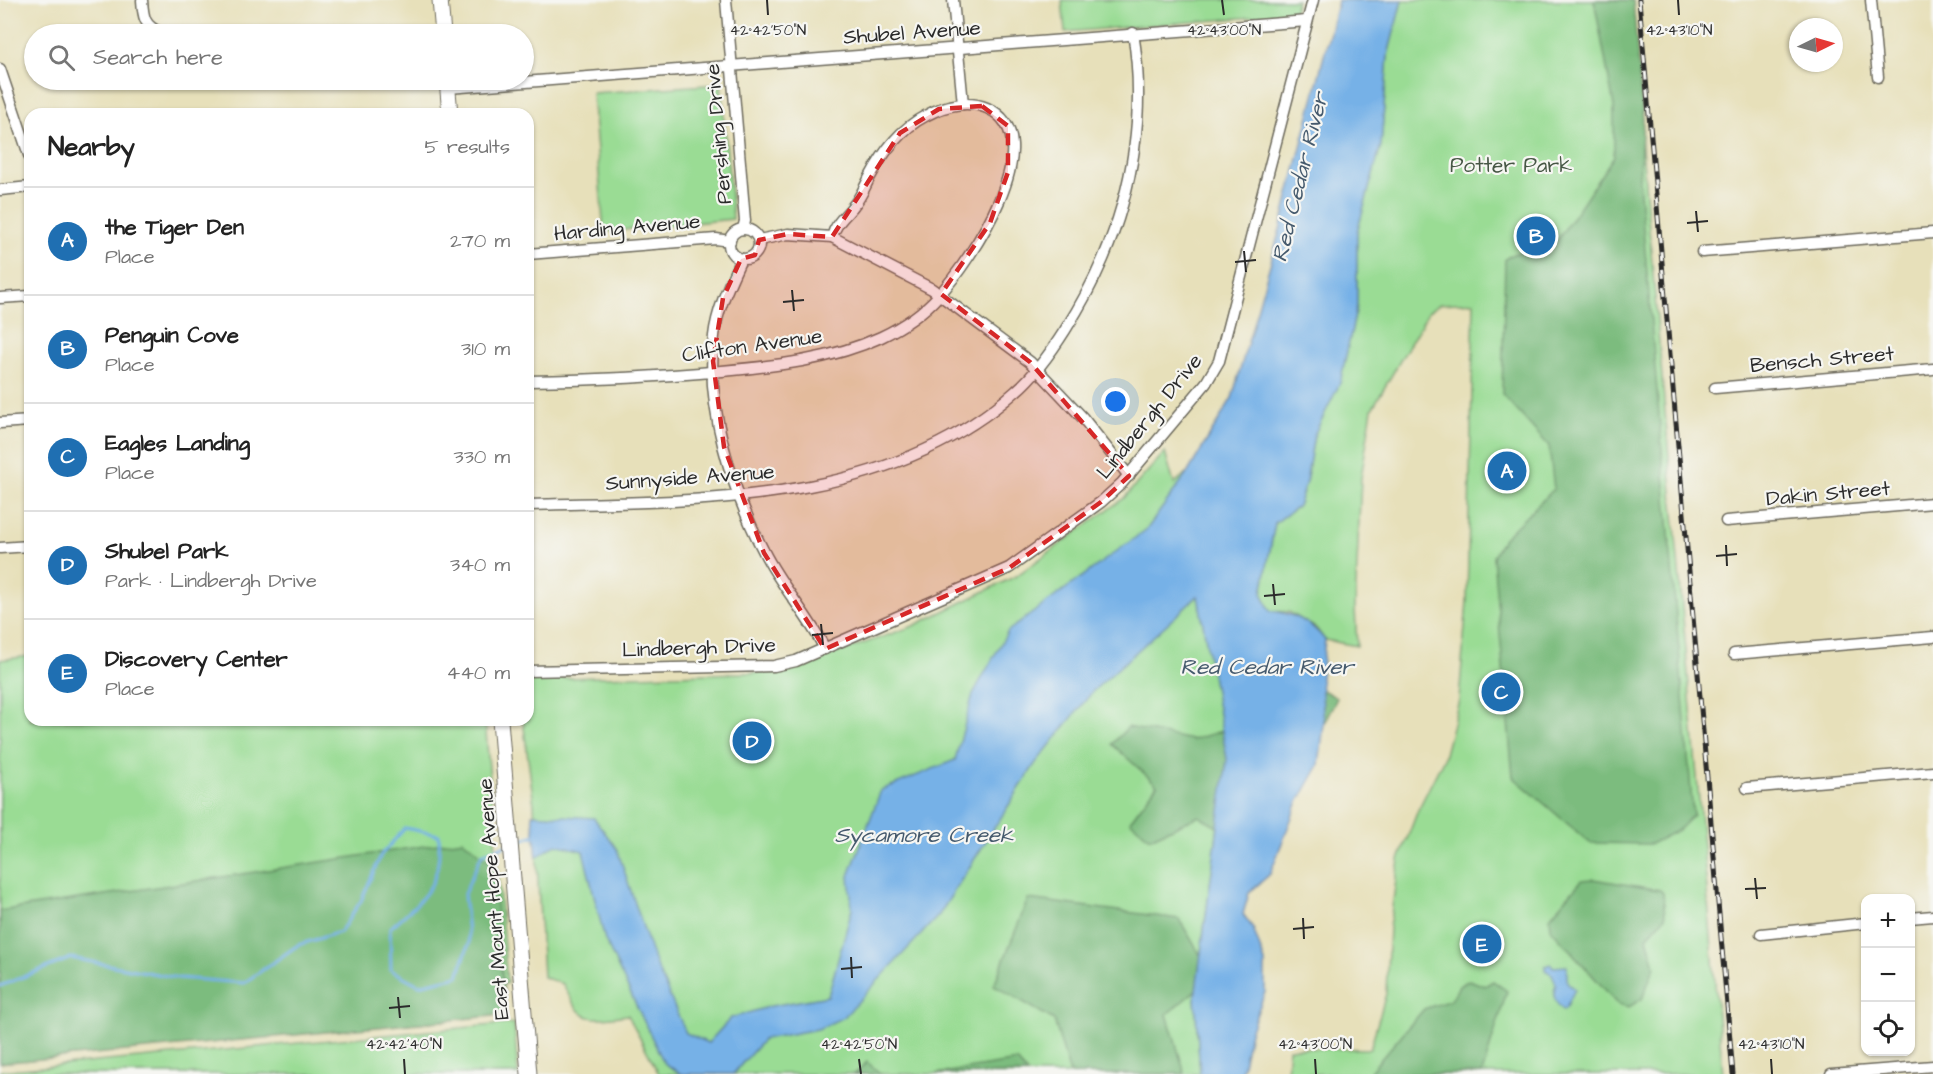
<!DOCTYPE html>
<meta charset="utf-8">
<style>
body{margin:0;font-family:"Architects Daughter",sans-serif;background:#f2f2f2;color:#222}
.controls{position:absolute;right:18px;bottom:18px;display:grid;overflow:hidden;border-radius:12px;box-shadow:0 2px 4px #0004}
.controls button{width:54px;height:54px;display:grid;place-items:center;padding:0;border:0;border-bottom:2px solid #e0e0e0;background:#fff;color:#222;font:30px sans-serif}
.compass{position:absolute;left:1789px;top:18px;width:54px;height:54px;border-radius:50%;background:#fff;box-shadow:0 2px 4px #0004;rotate:85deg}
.you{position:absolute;left:1116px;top:402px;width:21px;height:21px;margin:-15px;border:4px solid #fff;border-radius:50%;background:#1a73e8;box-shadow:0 0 0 9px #1a73e833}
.badge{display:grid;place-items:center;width:39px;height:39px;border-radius:50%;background:#1f6fb2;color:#fff;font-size:20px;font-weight:700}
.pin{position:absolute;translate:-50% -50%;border:3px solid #fff;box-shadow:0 2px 6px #0006}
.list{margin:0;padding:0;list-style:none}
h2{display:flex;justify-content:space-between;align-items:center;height:78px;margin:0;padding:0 24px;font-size:26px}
h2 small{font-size:20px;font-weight:400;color:#767676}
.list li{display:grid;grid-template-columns:39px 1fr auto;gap:18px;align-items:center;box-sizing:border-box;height:108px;padding:0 24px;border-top:2px solid #e0e0e0}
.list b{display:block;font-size:22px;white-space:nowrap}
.list p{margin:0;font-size:20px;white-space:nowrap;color:#767676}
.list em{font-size:20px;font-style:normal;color:#767676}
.icon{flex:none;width:33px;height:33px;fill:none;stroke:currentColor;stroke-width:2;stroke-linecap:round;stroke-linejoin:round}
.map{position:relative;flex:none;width:1933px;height:1074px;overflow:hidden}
.search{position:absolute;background:#fff;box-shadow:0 2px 4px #0004;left:24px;top:24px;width:510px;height:66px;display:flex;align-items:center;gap:15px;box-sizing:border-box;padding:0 21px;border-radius:33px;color:#767676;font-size:22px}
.panel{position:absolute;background:#fff;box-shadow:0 2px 4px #0004;left:24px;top:108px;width:510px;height:618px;border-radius:18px}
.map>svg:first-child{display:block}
.green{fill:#9adc94;stroke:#628460;stroke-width:1.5}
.forest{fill:#7bbc7e;stroke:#537454;stroke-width:1.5}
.water{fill:#76b1e7;stroke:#506e89;stroke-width:1.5}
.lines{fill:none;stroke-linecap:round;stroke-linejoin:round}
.stream{stroke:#76b1e7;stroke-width:3}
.street-casing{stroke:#6d6a5d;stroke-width:13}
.secondary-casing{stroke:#6d6a5d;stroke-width:17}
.street{stroke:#fff;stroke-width:10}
.secondary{stroke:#fff;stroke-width:15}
.rail-casing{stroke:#2b2b2b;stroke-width:5}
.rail{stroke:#f6f6f2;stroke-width:3;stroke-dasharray:9;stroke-linecap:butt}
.marked{fill:#d62828;fill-opacity:0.2;stroke:#d62828;stroke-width:4.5;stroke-dasharray:12 8;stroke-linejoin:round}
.ticks{fill:none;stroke:#2b2b2b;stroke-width:2}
.labels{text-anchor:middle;stroke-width:4.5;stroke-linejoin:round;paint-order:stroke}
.street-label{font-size:21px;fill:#2b2b2b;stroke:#f6f6f2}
.park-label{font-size:21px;fill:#475745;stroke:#f6f6f2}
.water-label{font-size:22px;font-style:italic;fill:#455a6d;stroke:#f6f6f2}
.ticks-label{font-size:15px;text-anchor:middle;fill:#2b2b2b;stroke:#f6f6f2;stroke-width:4.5;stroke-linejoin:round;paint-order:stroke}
</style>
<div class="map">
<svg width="1933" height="1074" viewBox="0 0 1933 1074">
<rect width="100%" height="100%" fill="#f6f6f2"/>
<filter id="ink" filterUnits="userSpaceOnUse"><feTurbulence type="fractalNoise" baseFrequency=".0167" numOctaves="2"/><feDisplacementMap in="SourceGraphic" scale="12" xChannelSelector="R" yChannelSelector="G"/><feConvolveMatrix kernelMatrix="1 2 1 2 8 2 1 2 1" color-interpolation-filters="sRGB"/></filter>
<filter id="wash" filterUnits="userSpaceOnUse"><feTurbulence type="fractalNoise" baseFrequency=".008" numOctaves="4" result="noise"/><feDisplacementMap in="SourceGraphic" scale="24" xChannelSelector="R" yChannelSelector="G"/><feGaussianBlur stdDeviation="1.35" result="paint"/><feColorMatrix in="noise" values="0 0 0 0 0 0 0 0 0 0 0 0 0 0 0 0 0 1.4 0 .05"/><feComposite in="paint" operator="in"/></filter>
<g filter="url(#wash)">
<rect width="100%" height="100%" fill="#e7e0ba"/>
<g class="green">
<polygon points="1062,0 1297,0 1293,14 1065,32"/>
<polygon points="1402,0 1629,0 1723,1074 1287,1074 1289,1048 1370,1049 1386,994 1389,928 1399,860 1418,810 1444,758 1459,700 1467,601 1474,302 1440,304 1429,311 1372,409 1361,478 1355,608 1357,646 1325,640 1316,628 1289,612 1270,611 1262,593 1275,523 1298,506 1306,482 1314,435 1340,382 1357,306 1357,232 1381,145 1388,55"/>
<polygon points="721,84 733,219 604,232 592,93"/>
<path d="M1165,452L1174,484L1188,472L1199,596L1227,759L1195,996L1200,1074H659L628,1015C585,1020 583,1024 563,984L543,977L534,805L523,720H528V679L782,672L911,627L1016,576L1124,498Z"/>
<polygon points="30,656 30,720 485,720 507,983 463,1000 0,1026 0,660"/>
<polygon points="514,1023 518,1074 0,1074 0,1071"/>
</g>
<g class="forest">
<polygon points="1594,0 1633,0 1643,120 1639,179 1693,815 1678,830 1651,844 1590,843 1513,777 1493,557 1503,539 1554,489 1549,446 1502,394 1505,259 1513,254 1554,245 1614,156 1614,106"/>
<polygon points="1307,681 1337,698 1258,852 1199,816 1150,838 1130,821 1157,785 1112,744 1128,727 1192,740 1275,715"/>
<polygon points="463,840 493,864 505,1010 493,1016 0,1063 0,911"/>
<polygon points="1593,879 1660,890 1663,893 1665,917 1647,937 1655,966 1642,999 1629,1007 1618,1004 1551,929 1550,917 1582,880"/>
<polygon points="1028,899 1179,919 1213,976 1167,1014 1185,1074 1070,1074 1054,1020 994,985"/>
<polygon points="1469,980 1485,986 1493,981 1507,991 1482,1074 1368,1074 1424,1009 1451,1000 1459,986"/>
<polygon points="1017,1061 1028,1074 936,1074"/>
<polygon points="867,1062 881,1074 855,1074"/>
</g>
<g class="water">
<path d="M1338,0H1402L1388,55L1381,145L1357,232V306L1340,383L1314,435L1306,482L1298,506L1275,523L1262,593L1270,611C1293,613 1310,621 1325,640L1321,677L1324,724L1319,765L1297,804L1270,874L1249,893L1243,914L1253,928L1265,962V992L1250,1032L1241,1074H1200L1195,997L1227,759L1198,596L1093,691L1035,764L939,915L844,1017L818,1029L764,1039L733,1074H681L664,1063L605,940L583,851L556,844L537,857L532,814L594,818L617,849L655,963L686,1033L708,1043L731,1018L771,1006L828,996L852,909L849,876L881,790L955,760L973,694L1008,631L1147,529L1188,472L1232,398L1281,226Z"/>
<path d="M1551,964L1553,967L1567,966V982L1575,989L1566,1008L1563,1010C1554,1002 1552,995 1556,984L1552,974L1545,970V966Z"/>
</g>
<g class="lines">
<g class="stream">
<polyline points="516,842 538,834"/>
<path d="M0,986L71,958L178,978L244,983L298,945L340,932L361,901L381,855L405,828L439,835C442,886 426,896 390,928L391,970L419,985L458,976L469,943L464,894L482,854L507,845"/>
</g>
</g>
</g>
<g filter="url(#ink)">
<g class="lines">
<g class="street-casing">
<g id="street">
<path d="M142,0C143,16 144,27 161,32"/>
<polyline points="726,0 745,221 743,229"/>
<polyline points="953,0 963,104"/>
<polyline points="1871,0 1878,77"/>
<polyline points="0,69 30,158"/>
<polyline points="448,88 1307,21"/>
<polyline points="0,190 30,187"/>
<circle cx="744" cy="244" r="15"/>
<polyline points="759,240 788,234 832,237 932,289 1030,362 1083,418 1129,476"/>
<polyline points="1702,252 1933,233"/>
<polyline points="528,254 716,239 730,241"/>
<path d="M741,259C730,283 717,309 714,336C705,406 732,491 764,552C781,586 808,615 825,649"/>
<polyline points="0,298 30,296"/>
<path d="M528,381C593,380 658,377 722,371C776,366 831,360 881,337C902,327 924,312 939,295C969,263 1054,137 987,108C968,100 945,105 927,115C900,129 884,151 870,177C865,186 861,197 854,205C845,217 836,222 832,237"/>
<polyline points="1715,388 1933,369"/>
<polyline points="0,423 30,421"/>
<path d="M528,505C693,500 884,509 1016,391C1049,363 1086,299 1103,259C1133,189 1146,110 1133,33"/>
<polyline points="1726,521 1933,503"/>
<polyline points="0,548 30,546"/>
<polyline points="1734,654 1933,637"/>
<polyline points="528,671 774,666 796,661 1009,568 1101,502 1122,483 1206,383 1219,361 1313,0"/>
<polyline points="1747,788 1933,772"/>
<polyline points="1910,918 1933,916"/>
<polyline points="1761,934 1866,923"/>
<polyline points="1831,1074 1933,1066"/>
</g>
</g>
<g class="secondary-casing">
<g id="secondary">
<polyline points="440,0 443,34"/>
<polyline points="447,80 450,114"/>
<polyline points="500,720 529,1074"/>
</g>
</g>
<use href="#street" class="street"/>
<use href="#secondary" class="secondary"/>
<g class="rail-casing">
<polyline id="rail" points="1639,0 1733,1074"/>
</g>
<use href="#rail" class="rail"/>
</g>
</g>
<path class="marked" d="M982,106L1008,126V172L990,223L941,294L1030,362L1129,476L1101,502L1009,568L825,649L764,553L724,447L713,361L723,298L741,259L755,255L759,240L788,234L832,237L900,133L939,109Z"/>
<path class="ticks" d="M767,0L768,15M1222,0L1224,15M1678,0L1679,15M1696,211L1698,232M1687,223L1708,221M1244,251L1246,272M1235,262L1256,260M792,290L794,311M783,302L804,300M1726,545L1727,566M1716,556L1737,554M1273,584L1275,605M1264,596L1285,594M821,624L823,645M812,635L833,633M1755,878L1757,899M1745,889L1766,888M1303,918L1304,939M1293,929L1314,927M851,957L852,978M841,969L862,967M398,997L400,1018M389,1008L410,1006M404,1059L405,1074M859,1059L861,1074M1315,1059L1316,1074M1771,1059L1772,1074"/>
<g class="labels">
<g class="street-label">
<text transform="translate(912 32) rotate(-4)" y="7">Shubel Avenue</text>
<text transform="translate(718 134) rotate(-95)" y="7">Pershing Drive</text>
<text transform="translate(627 227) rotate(-5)" y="7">Harding Avenue</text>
<text transform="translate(752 345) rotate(-8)" y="7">Clifton Avenue</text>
<text transform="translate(1822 359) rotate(-5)" y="7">Bensch Street</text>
<text transform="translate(1149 416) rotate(-51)" y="7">Lindbergh Drive</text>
<text transform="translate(690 477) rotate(-4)" y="7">Sunnyside Avenue</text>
<text transform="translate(1828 493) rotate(-5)" y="7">Dakin Street</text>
<text transform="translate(699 647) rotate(-2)" y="7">Lindbergh Drive</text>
<text transform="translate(493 899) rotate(-94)" y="7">East Mount Hope Avenue</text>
</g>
<g class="park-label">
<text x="1511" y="172">Potter Park</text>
</g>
<g class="water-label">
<text transform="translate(1299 177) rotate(-76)" y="8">Red Cedar River</text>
<text x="1267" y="674">Red Cedar River</text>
<text x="924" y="842">Sycamore Creek</text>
</g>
</g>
<g class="ticks-label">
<text x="768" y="35">42°42'50"N</text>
<text x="1224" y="35">42°43'00"N</text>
<text x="1679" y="35">42°43'10"N</text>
<text x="404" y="1049">42°42'40"N</text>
<text x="859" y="1049">42°42'50"N</text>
<text x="1315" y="1049">42°43'00"N</text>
<text x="1771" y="1049">42°43'10"N</text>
</g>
</svg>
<div class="controls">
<button>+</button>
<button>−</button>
<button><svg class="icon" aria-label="locate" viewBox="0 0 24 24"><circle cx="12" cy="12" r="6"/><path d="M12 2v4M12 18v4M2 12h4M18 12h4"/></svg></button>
</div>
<svg class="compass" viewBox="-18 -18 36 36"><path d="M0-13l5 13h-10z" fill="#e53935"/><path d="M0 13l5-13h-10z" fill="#767676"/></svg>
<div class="you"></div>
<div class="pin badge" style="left:1507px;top:471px">A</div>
<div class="pin badge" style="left:1536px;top:236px">B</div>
<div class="pin badge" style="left:1501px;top:692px">C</div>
<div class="pin badge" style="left:752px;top:741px">D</div>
<div class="pin badge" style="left:1482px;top:944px">E</div>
<div class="search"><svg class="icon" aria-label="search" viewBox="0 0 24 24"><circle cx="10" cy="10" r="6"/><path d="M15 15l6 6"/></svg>Search here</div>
<section class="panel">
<h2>Nearby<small>5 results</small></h2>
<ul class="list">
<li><span class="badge">A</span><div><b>the Tiger Den</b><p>Place</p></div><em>270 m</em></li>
<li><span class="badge">B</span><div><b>Penguin Cove</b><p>Place</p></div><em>310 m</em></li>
<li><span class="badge">C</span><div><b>Eagles Landing</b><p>Place</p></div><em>330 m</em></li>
<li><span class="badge">D</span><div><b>Shubel Park</b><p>Park · Lindbergh Drive</p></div><em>340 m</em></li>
<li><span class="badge">E</span><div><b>Discovery Center</b><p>Place</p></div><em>440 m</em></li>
</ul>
</section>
</div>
